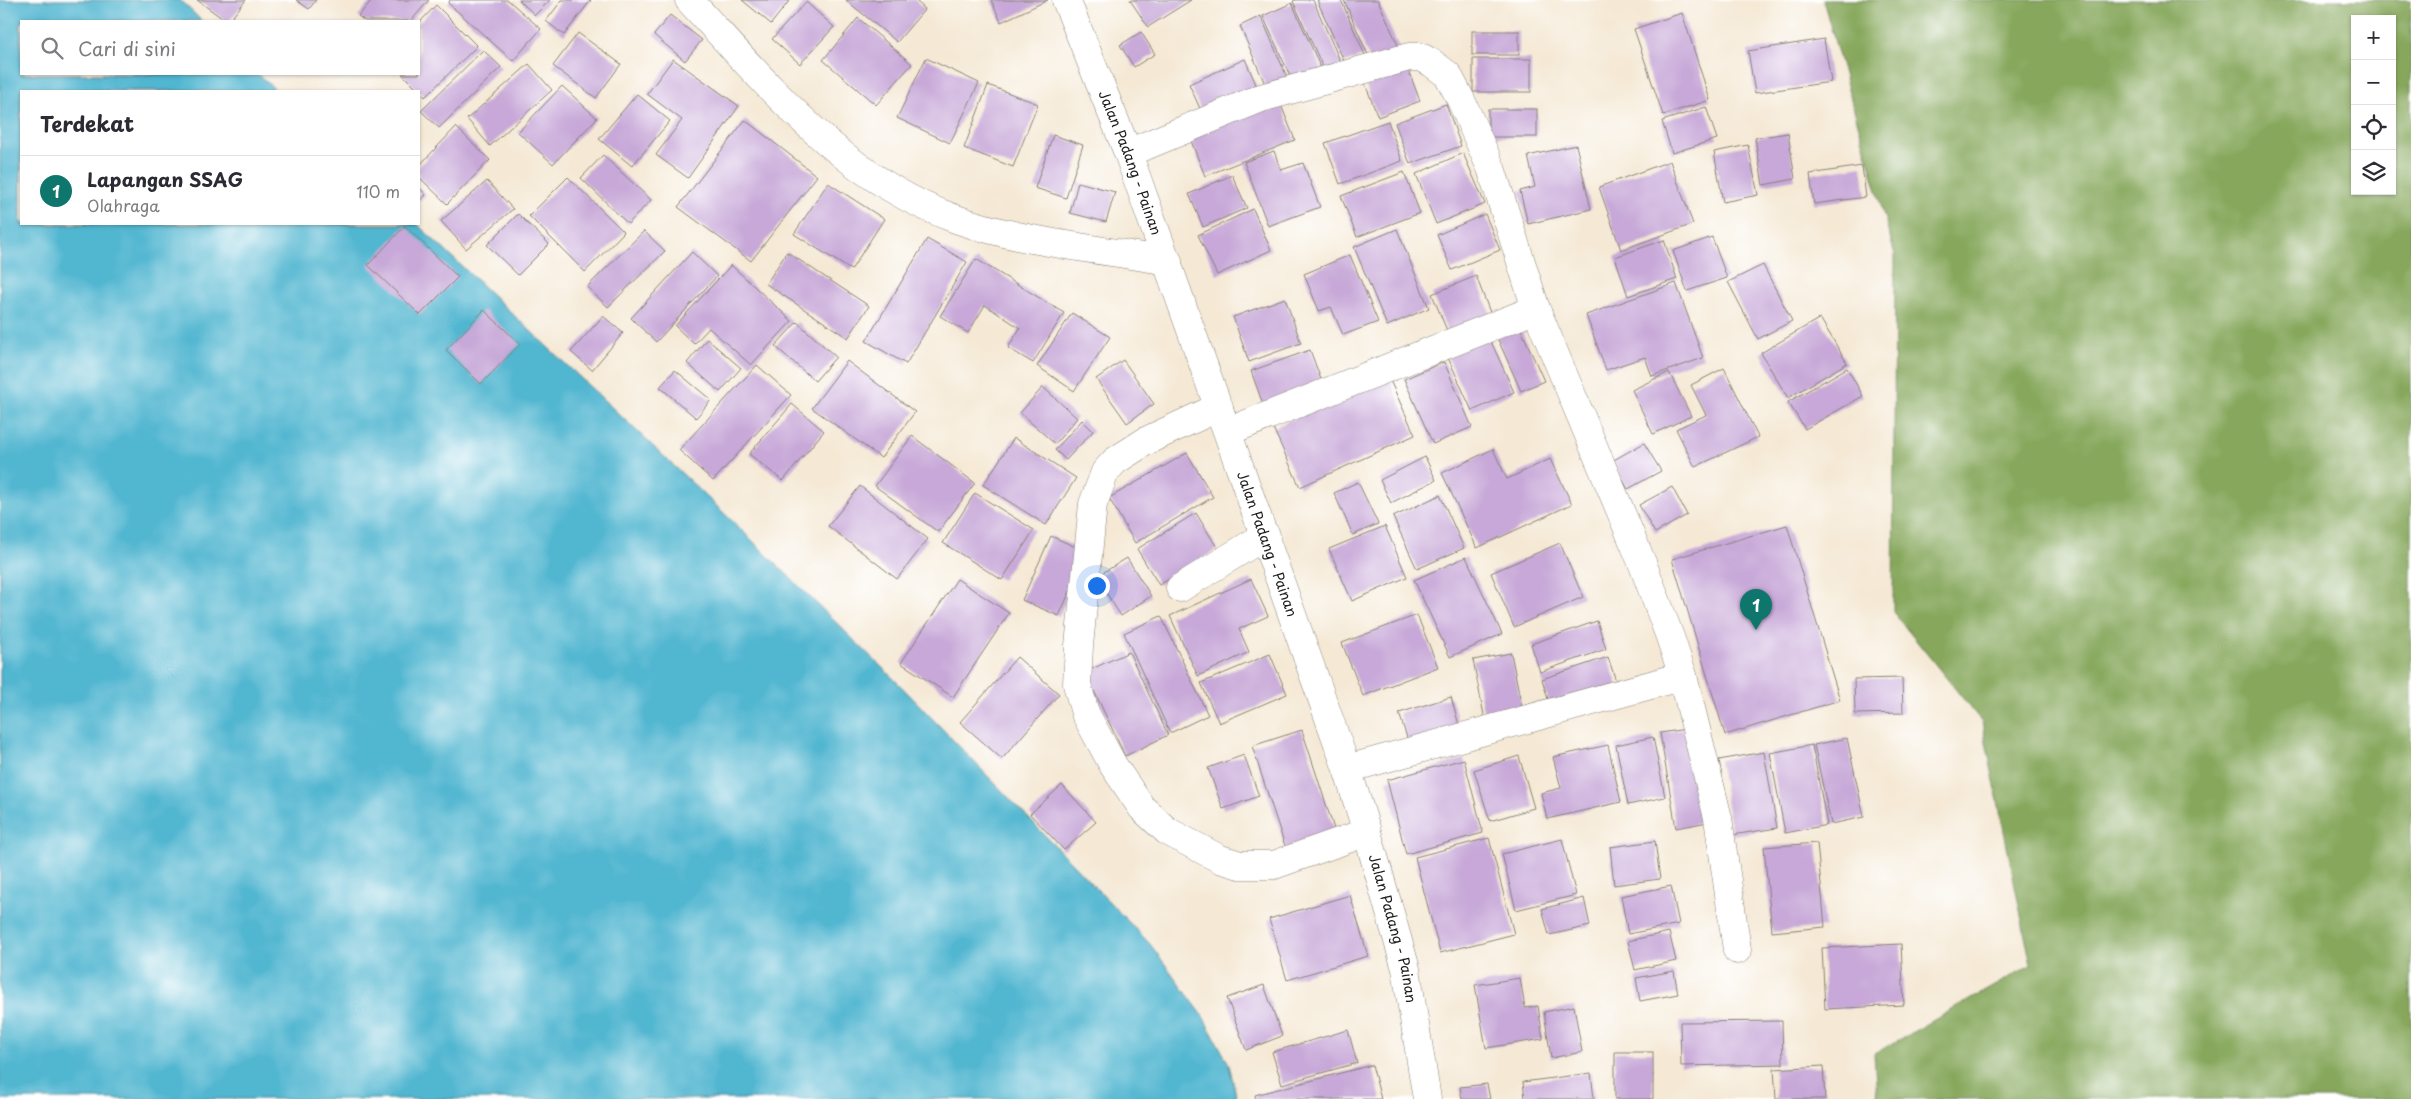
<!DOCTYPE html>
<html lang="id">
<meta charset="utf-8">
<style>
body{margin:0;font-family:"Playpen Sans",sans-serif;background:#f2f2f3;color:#2b2b33}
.controls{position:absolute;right:15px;top:15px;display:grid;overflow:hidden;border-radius:0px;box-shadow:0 1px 4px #0004}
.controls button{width:45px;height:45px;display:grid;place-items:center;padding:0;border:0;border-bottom:1px solid #e1e1e2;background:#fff;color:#2b2b33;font:25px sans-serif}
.you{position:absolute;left:1096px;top:585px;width:18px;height:18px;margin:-12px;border:4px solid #fff;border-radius:50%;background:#1a73e8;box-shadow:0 0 0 8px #1a73e833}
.badge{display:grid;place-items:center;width:32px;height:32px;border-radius:50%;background:#0f766e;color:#fff;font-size:16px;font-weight:700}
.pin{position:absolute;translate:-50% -41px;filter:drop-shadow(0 1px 2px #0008)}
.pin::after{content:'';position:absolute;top:26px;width:18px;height:15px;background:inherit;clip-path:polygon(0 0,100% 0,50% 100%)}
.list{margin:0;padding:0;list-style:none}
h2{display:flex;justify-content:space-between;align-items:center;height:65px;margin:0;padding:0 20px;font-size:21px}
h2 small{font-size:16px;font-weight:400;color:#7c7c81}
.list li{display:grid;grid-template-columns:32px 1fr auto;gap:15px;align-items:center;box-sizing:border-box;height:70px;padding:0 20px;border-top:1px solid #e1e1e2}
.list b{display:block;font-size:19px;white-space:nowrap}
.list p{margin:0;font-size:16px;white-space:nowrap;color:#7c7c81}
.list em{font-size:16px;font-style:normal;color:#7c7c81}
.icon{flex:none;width:28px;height:28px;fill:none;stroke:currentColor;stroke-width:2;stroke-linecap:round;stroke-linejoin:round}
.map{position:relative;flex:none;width:2411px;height:1099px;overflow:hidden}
.search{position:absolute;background:#fff;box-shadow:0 1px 4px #0004;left:20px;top:20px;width:400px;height:55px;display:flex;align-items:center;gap:12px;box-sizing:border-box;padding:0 18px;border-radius:0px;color:#7c7c81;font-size:19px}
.panel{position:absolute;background:#fff;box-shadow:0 1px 4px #0004;left:20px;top:90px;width:400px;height:135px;border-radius:0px}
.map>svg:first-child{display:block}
.forest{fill:#86a75c;stroke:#51623c;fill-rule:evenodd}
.water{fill:#51b6d0;stroke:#366976}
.building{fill:#c7a8d8}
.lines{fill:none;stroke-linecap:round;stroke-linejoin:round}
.street-casing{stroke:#888278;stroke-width:29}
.highway-casing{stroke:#888278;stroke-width:29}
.street{stroke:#fff;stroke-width:28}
.highway{stroke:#fff;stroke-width:28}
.labels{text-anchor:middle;stroke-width:5;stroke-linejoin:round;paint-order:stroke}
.street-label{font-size:14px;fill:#1c1c1c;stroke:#fff}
</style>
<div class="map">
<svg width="2411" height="1099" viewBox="0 0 2411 1099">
<rect width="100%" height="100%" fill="#fff"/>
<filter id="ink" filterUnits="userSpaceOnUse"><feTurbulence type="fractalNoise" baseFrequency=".02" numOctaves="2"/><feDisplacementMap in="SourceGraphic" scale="10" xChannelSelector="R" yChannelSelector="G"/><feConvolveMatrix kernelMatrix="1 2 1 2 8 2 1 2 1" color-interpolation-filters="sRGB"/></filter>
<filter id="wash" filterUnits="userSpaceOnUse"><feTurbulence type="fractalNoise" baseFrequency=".0096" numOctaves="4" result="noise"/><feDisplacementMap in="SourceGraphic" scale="20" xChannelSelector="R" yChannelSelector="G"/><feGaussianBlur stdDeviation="1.12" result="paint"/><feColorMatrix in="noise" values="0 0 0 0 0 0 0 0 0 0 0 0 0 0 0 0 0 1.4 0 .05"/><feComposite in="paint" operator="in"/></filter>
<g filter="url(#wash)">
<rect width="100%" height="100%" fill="#f5e9d5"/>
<path class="forest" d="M1823,0H2411V1099H1877L1874,1054L2031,965L1982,722L1893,612L1895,255ZM2355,19H2392V191H2355Z"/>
<polygon class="water" points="0,0 180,0 202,21 21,21 21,74 258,74 277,91 21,91 21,224 417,224 724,513 900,685 1150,944 1201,1013 1229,1064 1237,1099 0,1099"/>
<g id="blocks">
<g class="building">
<polygon points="197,0 246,0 229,21 226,21"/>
<polygon points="296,0 316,0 309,9"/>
<polygon points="372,0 429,0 411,21 365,21 358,16"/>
<polygon points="450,0 508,0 541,29 513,61 448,3"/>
<polygon points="519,0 550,0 535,15"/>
<polygon points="562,0 591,0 564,35 546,21"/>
<polygon points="742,0 790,0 771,24"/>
<polygon points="846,0 915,0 925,9 897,42"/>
<polygon points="991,0 1048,0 1001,22"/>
<polygon points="1130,0 1191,0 1148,27"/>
<polygon points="1296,0 1313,0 1342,65 1325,72 1293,1"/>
<polygon points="1317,0 1341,0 1365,55 1345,63"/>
<polygon points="1344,0 1378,0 1400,50 1371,62"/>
<polygon points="806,2 834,27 800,64 772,39"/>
<polygon points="1292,3 1323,73 1294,85 1263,16"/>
<polygon points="436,5 477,46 425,97 402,74 419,74 419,23"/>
<polygon points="1682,13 1710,100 1663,115 1634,29"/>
<polygon points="670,15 702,40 685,61 654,35"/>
<polygon points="1261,16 1289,82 1268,91 1240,26"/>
<polygon points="858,18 912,64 876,105 823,60"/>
<rect x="1472" y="31" width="47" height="24"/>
<polygon points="1141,32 1155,54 1134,67 1120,45"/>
<polygon points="578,33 621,64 596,98 553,66"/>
<polygon points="1824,39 1831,82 1755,93 1748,51"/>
<polygon points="483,50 501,67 439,128 421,111"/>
<polygon points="926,58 979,83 950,143 897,118"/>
<polygon points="673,59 739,106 688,178 656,155 682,120 647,94"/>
<polygon points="1245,59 1258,89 1202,113 1189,84"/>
<rect x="1473" y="59" width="58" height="33"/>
<polygon points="529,64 552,90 490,146 467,119"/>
<polygon points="1406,64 1420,101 1378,117 1364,81"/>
<polygon points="988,85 1038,104 1013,167 964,148"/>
<polygon points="562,86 597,118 553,164 518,132"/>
<polygon points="637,94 670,121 632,166 599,139"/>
<polygon points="1277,95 1295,140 1205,176 1187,131"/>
<polygon points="1446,104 1461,146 1410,164 1395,123"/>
<polygon points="1706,107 1717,139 1672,153 1662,121"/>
<rect x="1488" y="109" width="49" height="28"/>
<polygon points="745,120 817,176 751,261 678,207"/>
<polygon points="1388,121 1402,161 1340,184 1325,143"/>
<polygon points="456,127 490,160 447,204 419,177 419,166"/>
<polygon points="1788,133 1795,179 1763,185 1755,138"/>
<polygon points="1053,135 1083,145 1066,198 1035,188"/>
<polygon points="1576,145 1591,209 1528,224 1520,191 1535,187 1528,156"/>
<polygon points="1748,145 1758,195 1723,202 1714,152"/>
<polygon points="1274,151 1281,170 1303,163 1320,207 1268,226 1244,162"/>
<polygon points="1463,153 1485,204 1436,224 1416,174"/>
<polygon points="603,155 651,200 628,224 581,178"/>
<polygon points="1670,161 1693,224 1621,250 1599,187"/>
<polygon points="1862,166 1866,197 1814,204 1810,174"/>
<polygon points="1404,172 1420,213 1357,237 1341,196"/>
<polygon points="1232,175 1247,208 1203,227 1189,194"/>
<polygon points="568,177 624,232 585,272 529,216"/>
<polygon points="487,181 513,209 466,249 441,221"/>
<polygon points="1078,182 1115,192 1106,222 1070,213"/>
<polygon points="828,183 884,219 851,270 794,234"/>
<polygon points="419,187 426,195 419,201"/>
<polygon points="1253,209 1271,250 1217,275 1198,235"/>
<polygon points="518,214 549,244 518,275 487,245"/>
<polygon points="1485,214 1500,250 1452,270 1437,235"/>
<polygon points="405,226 458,277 420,315 368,265"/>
<polygon points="1397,229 1429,308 1387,326 1354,247"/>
<polygon points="644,231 665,251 608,307 587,287"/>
<polygon points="1712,237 1727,278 1687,291 1673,251"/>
<polygon points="927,239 967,262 906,364 866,341"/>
<polygon points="1664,240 1677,279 1628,296 1615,257"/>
<polygon points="692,252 717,276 656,342 631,318"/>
<polygon points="787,252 869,306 848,338 766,284"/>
<polygon points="1350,255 1378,322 1343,335 1331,307 1319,311 1304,274"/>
<polygon points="976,259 1064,313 1033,363 1008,348 1020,328 985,305 968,333 940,316"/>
<polygon points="731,265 792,321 751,365 709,328 694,344 675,326"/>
<polygon points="1763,265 1792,321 1758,339 1728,282"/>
<polygon points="1476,276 1491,315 1448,333 1432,294"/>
<polygon points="1676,283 1703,358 1652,376 1645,357 1606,370 1586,315"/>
<polygon points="1285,298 1301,343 1249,362 1233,317"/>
<polygon points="484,310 520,344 481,384 446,350"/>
<polygon points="1072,313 1110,337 1074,391 1037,366"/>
<polygon points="603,316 623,333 592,370 571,352"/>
<polygon points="1820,318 1847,363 1788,398 1761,353"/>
<polygon points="797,322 836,357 815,381 775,346"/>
<polygon points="1519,325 1544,381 1521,391 1496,335"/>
<polygon points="1488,335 1514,392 1472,411 1446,353"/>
<polygon points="707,339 741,368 720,392 687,363"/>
<polygon points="1310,350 1323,385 1264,407 1251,371"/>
<polygon points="1123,360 1154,404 1127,423 1096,379"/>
<polygon points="847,361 915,412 881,458 812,408"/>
<polygon points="1444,362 1472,427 1433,444 1404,379"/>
<polygon points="757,365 791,395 713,481 679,450"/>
<polygon points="1724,368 1758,437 1695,467 1676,429 1706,415 1691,385"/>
<polygon points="1847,368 1863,396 1805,429 1788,402"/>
<polygon points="675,370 711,400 696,418 660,387"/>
<polygon points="1669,372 1691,416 1653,434 1632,390"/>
<polygon points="1388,376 1415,435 1300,487 1273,428"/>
<polygon points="1043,387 1077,418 1055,444 1020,413"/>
<polygon points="792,404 824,431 783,481 749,454"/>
<polygon points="1082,420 1093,431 1066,460 1055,450"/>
<polygon points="912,436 975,483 938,532 875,486"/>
<polygon points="1014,438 1076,478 1046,525 983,485"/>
<polygon points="1644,443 1661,471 1628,489 1612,461"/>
<polygon points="1493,449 1507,479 1550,459 1572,504 1477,548 1442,473"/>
<polygon points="1187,453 1213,497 1135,543 1109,498"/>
<polygon points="1425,457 1436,480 1391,503 1380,480"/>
<polygon points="1358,482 1378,524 1353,535 1334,493"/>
<polygon points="860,486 928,539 897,579 828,526"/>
<polygon points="1672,487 1687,515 1655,533 1639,505"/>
<polygon points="975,493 1034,530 1002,580 943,543"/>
<polygon points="1440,495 1464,548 1417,569 1393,517"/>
<polygon points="1196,513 1218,549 1159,585 1137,549"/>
<polygon points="1787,525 1840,700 1725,735 1672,559"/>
<polygon points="1385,526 1407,577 1352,601 1329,549"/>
<polygon points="1051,536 1087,552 1059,616 1022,600"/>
<polygon points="1560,543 1583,597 1514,627 1491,573"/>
<polygon points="1466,557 1502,634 1450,657 1414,580"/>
<polygon points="1127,558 1151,596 1121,616 1096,577"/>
<polygon points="957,579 1009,613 953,697 901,663"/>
<polygon points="1251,579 1268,616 1239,629 1249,652 1198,676 1170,616"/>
<polygon points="1417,615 1438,667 1363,696 1342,643"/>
<polygon points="1161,616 1208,715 1170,733 1124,633"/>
<polygon points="1597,621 1606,649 1540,672 1531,644"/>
<polygon points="1129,652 1168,735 1125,756 1085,672"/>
<polygon points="1511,653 1523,713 1485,720 1473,660"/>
<polygon points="1270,654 1287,694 1219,723 1201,683"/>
<polygon points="1017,657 1059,694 1002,759 960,722"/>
<polygon points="1608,657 1618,687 1551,709 1542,679"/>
<polygon points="1902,678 1903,713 1855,714 1854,679"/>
<polygon points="1451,697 1461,732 1410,747 1399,713"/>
<polygon points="1693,728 1708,822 1676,828 1660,733"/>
<polygon points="1302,730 1336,835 1287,852 1252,746"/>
<polygon points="1653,737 1665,797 1628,805 1616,745"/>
<polygon points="1847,738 1864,817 1831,824 1814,745"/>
<polygon points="1608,745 1621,802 1547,819 1541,793 1561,788 1553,757"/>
<polygon points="1812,745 1827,825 1785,833 1770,753"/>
<polygon points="1764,752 1777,828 1732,835 1719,760"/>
<polygon points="1244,755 1259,796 1223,809 1208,768"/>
<polygon points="1519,756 1534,808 1490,821 1474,770"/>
<polygon points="1464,759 1483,833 1406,854 1387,780"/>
<polygon points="1062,785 1096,822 1064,850 1030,814"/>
<polygon points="1489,838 1514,934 1440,953 1415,857"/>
<polygon points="1562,839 1576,895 1516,910 1502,854"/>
<polygon points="1655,841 1660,879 1614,885 1610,847"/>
<polygon points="1817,843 1825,927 1772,932 1764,847"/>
<polygon points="1671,886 1679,924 1628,934 1621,896"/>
<polygon points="1350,895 1368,956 1287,980 1269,919"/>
<polygon points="1584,898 1590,926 1549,935 1542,909"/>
<polygon points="1669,932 1676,961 1635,970 1628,941"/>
<polygon points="1901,944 1904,1005 1825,1009 1822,948"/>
<polygon points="1674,971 1678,994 1640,1001 1636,978"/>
<polygon points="1520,978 1525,1008 1538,1006 1543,1039 1486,1048 1475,985"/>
<polygon points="1264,985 1282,1036 1246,1050 1227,998"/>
<polygon points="1574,1006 1582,1052 1551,1058 1544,1012"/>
<polygon points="1782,1021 1783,1064 1681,1066 1680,1022"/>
<polygon points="1348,1030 1357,1063 1282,1084 1272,1052"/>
<rect x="1615" y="1052" width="38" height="47"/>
<polygon points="1372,1065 1381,1099 1256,1099 1255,1095"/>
<polygon points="1823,1066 1825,1099 1776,1099 1774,1069"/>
<polygon points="1591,1073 1594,1099 1525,1099 1523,1082"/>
<polygon points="1487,1084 1490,1099 1462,1099 1460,1087"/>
</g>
</g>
</g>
<g filter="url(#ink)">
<use href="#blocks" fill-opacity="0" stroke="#888278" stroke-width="1"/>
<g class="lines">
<g class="street-casing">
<g id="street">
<path d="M689,0C767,84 844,180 956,219C1021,242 1099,249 1168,261"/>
<polyline points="1128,153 1261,98 1409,57 1421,57 1432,63 1448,75 1461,100 1491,168 1536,309 1643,565 1670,637 1683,676 1718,818 1737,950"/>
<polyline points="1219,407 1146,441 1115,461 1105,472 1093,504 1079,646 1077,684 1085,713 1113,765 1142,808 1167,831 1220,859 1240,865 1274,865 1367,832"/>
<polyline points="1229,431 1536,309"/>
<polyline points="1180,588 1266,535"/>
<polyline points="1347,769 1683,676"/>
</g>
</g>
<g class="highway-casing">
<g id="highway">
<path id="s1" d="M1066,0L1128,153L1347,769L1367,832L1406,969L1427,1099"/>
</g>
</g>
<use href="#street" class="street"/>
<use href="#highway" class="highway"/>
</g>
</g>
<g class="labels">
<g class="street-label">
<text dy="5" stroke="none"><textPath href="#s1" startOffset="175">Jalan Padang - Painan</textPath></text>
<text dy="5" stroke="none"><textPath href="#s1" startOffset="580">Jalan Padang - Painan</textPath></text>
<text dy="5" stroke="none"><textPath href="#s1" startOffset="985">Jalan Padang - Painan</textPath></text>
</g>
</g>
</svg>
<div class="controls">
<button>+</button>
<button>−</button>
<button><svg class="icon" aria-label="locate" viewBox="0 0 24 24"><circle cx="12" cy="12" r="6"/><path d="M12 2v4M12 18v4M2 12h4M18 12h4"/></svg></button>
<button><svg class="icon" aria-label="layers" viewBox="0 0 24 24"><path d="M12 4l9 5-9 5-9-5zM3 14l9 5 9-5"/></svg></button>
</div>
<div class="you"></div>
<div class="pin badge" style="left:1756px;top:630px">1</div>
<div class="search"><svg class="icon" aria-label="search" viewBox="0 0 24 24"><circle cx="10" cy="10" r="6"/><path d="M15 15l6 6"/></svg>Cari di sini</div>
<section class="panel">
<h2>Terdekat<small></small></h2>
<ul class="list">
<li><span class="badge">1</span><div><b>Lapangan SSAG</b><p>Olahraga</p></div><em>110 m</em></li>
</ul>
</section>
</div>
